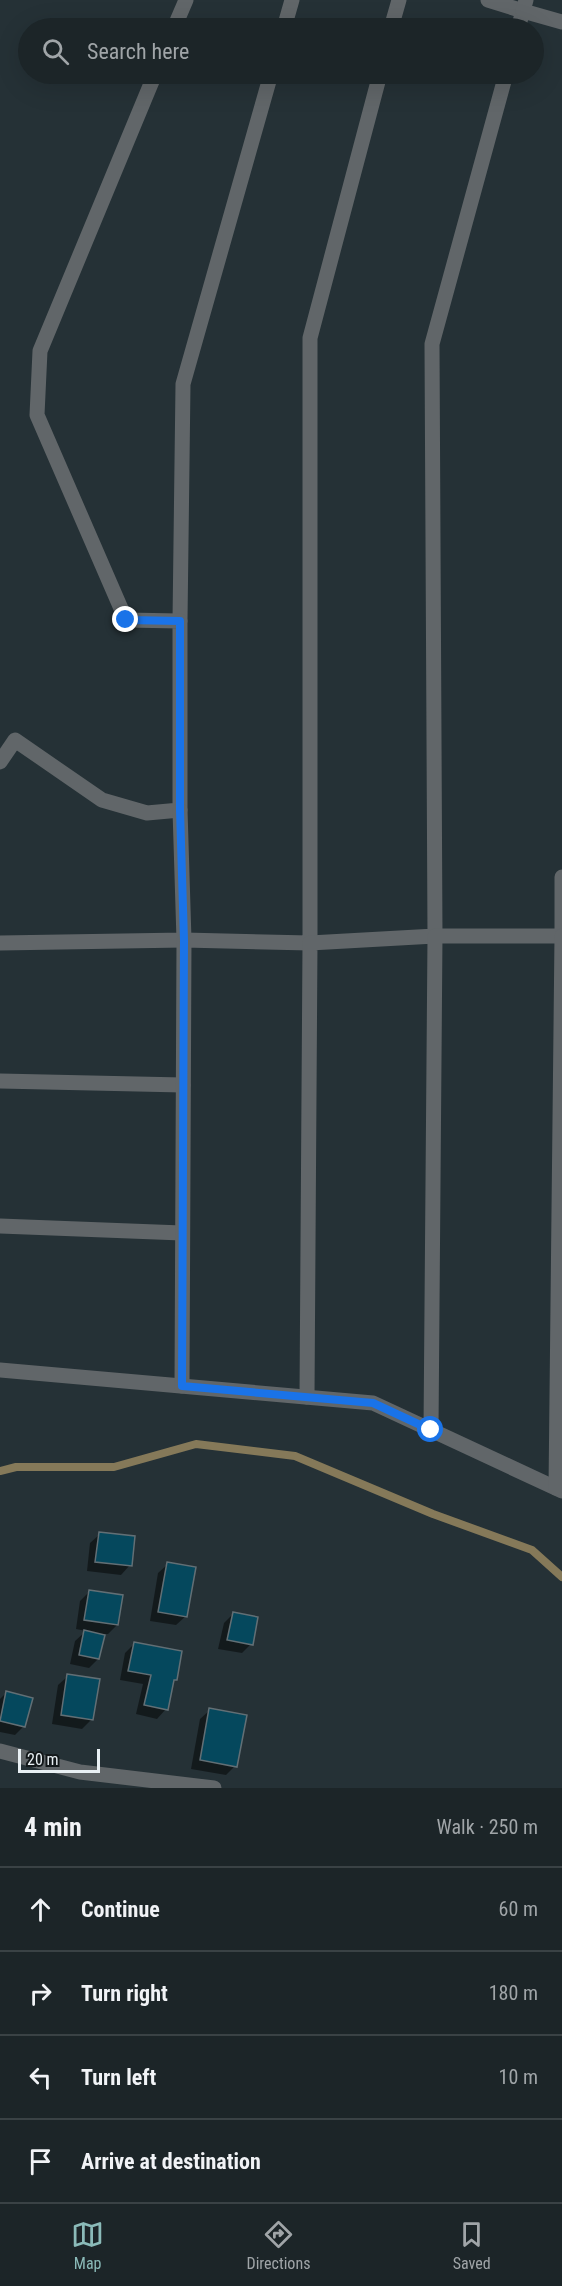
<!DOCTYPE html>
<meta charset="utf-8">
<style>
body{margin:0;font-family:"Roboto Condensed",sans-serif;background:#252d30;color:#f1f3f6}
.scale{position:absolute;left:18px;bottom:15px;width:82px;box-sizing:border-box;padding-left:6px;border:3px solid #e9f0f4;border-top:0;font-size:16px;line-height:21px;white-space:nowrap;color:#e9f0f4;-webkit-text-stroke:4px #13181a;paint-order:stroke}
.stop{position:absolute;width:18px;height:18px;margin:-14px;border:4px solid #1a73e8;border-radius:50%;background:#fff}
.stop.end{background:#1a73e8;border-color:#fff;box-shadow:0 2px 6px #0008}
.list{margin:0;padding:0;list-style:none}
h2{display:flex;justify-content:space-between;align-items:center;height:78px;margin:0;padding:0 24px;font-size:26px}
h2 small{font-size:20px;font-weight:400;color:#a0a5a8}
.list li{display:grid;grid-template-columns:39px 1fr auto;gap:18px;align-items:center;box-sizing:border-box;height:84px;padding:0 24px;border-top:2px solid #3a4245}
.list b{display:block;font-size:22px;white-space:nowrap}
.list em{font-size:20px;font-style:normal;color:#a0a5a8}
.icon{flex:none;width:33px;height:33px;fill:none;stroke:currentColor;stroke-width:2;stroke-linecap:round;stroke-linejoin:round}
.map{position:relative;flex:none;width:562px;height:1788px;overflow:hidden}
.search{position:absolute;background:#1c2528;box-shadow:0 6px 24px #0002;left:18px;right:18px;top:18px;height:66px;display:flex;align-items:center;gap:15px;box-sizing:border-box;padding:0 21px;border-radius:33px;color:#a0a5a8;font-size:22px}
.sheet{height:414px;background:#1c2528}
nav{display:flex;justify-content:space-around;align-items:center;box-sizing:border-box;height:84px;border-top:2px solid #3a4245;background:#1c2528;font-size:16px;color:#a0a5a8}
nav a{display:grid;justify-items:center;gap:3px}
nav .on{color:#8bbbb9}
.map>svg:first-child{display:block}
.shadow{fill:#0007}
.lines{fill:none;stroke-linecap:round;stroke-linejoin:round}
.stream{stroke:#857959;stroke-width:8}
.building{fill:#05485d;stroke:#626f75;stroke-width:1.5}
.street{stroke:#616669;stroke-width:15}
.route{stroke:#1a73e8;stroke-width:8}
</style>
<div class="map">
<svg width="562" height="1788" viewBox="0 0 562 1788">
<rect width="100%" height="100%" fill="#253136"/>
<g class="shadow">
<polygon points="100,1534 130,1565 121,1575 87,1571 90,1543"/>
<polygon points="168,1564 186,1616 176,1625 150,1621 158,1573"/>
<polygon points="89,1592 117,1625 108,1634 104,1634 98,1659 89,1668 70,1664 75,1641 86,1631 76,1629 80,1601"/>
<polygon points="233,1614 251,1644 242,1653 218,1649 224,1623"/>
<polygon points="134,1644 176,1679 172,1683 166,1709 157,1719 136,1714 143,1684 120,1680 125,1653"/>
<polygon points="68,1676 92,1719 82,1729 52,1724 58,1685"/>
<polygon points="6,1693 24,1726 15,1735 0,1732 0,1699"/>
<polygon points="210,1710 235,1766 226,1775 191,1769 200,1719"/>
</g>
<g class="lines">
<polyline class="stream" points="0,1471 16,1467 114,1467 196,1444 295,1456 433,1514 532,1550 562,1577"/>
</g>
<g class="building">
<polygon points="99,1532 135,1536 132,1566 95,1562"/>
<polygon points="167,1562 196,1567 187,1617 158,1612"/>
<polygon points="89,1590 123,1595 118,1625 84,1620"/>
<polygon points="233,1612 258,1617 253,1645 227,1640"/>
<polygon points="84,1630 105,1635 99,1659 79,1655"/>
<polygon points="134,1642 182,1651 177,1680 174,1680 168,1710 144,1705 151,1675 128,1671"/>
<polygon points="67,1674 100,1679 93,1720 61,1715"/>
<polygon points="6,1691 33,1698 25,1727 0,1721"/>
<polygon points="209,1708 247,1715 237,1767 200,1760"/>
</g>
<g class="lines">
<g class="street">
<polyline points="488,0 523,11 518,28"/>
<polyline points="526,0 523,11 562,22"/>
<polyline points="174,28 186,0"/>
<polyline points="284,28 292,0"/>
<polyline points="391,28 399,0"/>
<polyline points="180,621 183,384 271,74"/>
<polyline points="0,762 15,740 102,800 147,813 180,810 180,621 126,620 37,415 40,351 155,74"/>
<polyline points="0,943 184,940 180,810"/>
<polyline points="0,1081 183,1085"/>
<polyline points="0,1226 182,1233"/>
<polyline points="0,1370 373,1403 562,1491"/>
<polyline points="182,1386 184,940 310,943 310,338 380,74"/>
<polyline points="307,1397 310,943 435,936 432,344 506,74"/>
<polyline points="431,1430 435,936 562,936 562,877"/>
<polyline points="556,1488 562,936"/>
<polyline points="0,1751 80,1772 214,1788"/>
</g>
</g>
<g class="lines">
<polyline class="route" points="126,620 180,621 180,810 184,940 182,1386 373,1403 431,1430"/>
</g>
</svg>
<div class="scale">20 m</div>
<div class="stop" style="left:431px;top:1430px"></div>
<div class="stop end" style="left:126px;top:620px"></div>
<div class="search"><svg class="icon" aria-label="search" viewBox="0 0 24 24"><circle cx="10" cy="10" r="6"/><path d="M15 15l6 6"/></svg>Search here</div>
</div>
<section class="sheet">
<h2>4 min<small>Walk · 250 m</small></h2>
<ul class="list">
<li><svg class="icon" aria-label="ahead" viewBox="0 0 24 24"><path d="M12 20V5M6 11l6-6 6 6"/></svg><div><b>Continue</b></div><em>60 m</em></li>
<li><svg class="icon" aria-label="right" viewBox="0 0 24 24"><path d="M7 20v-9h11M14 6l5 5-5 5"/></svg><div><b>Turn right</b></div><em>180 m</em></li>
<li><svg class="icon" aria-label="left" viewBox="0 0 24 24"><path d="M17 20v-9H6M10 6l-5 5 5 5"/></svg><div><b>Turn left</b></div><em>10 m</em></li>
<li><svg class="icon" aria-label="arrive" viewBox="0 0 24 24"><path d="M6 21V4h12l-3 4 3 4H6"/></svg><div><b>Arrive at destination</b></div></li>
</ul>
</section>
<nav>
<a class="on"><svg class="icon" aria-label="map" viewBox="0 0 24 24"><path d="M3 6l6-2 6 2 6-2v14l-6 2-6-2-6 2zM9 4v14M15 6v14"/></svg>Map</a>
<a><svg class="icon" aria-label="directions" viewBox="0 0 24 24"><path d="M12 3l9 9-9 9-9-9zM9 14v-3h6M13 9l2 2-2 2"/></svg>Directions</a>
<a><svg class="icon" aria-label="saved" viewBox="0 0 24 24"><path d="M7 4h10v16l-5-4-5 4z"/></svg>Saved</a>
</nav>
